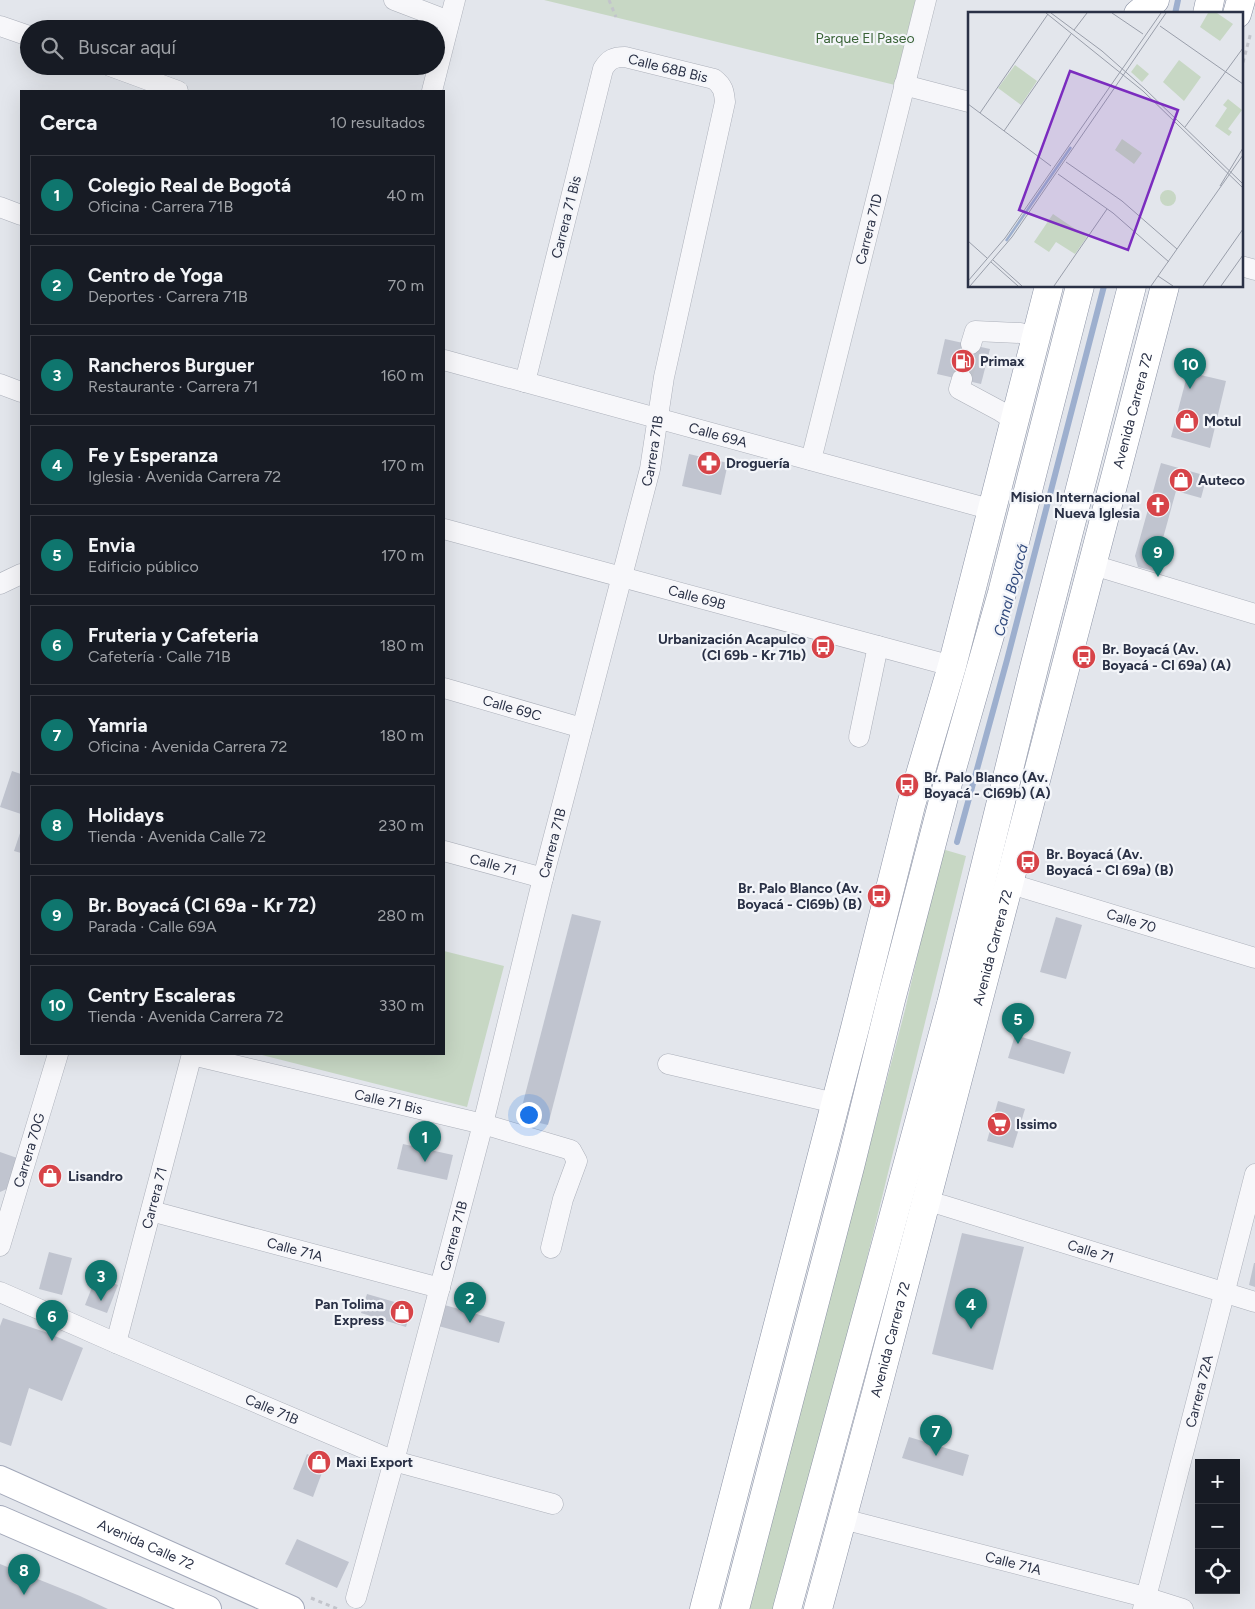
<!DOCTYPE html>
<html lang="es">
<meta charset="utf-8">
<style>
body{margin:0;font-family:Figtree,sans-serif;background:#242831;color:#f1f3f6}
.controls{position:absolute;right:15px;bottom:15px;display:grid;overflow:hidden;border-radius:0px;box-shadow:0 5px 20px #0002}
.controls button{width:45px;height:45px;display:grid;place-items:center;padding:0;border:0;border-bottom:1px solid #363941;background:#171b24;color:#f1f3f6;font:25px sans-serif}
.you{position:absolute;left:528px;top:1114px;width:18px;height:18px;margin:-12px;border:4px solid #fff;border-radius:50%;background:#1a73e8;box-shadow:0 0 0 8px #1a73e833}
.badge{display:grid;place-items:center;width:32px;height:32px;border-radius:50%;background:#0f766e;color:#fff;font-size:16px;font-weight:700}
.pin{position:absolute;translate:-50% -41px;filter:drop-shadow(0 1px 2px #0008)}
.pin::after{content:'';position:absolute;top:26px;width:18px;height:15px;background:inherit;clip-path:polygon(0 0,100% 0,50% 100%)}
.list{margin:0;padding:0;list-style:none}
h2{display:flex;justify-content:space-between;align-items:center;height:65px;margin:0;padding:0 20px;font-size:21px}
h2 small{font-size:16px;font-weight:400;color:#9ea1a6}
.list li{display:grid;grid-template-columns:32px 1fr auto;gap:15px;align-items:center;box-sizing:border-box;height:80px;margin:0 10px 10px;padding:0 10px;border:1px solid #363941;border-radius:0px}
.list b{display:block;font-size:19px;white-space:nowrap}
.list p{margin:0;font-size:16px;white-space:nowrap;color:#9ea1a6}
.list em{font-size:16px;font-style:normal;color:#9ea1a6}
.icon{flex:none;width:28px;height:28px;fill:none;stroke:currentColor;stroke-width:2;stroke-linecap:round;stroke-linejoin:round}
.map{position:relative;flex:none;width:1255px;height:1609px;overflow:hidden}
.search{position:absolute;background:#171b24;box-shadow:0 5px 20px #0002;left:20px;top:20px;width:425px;height:55px;display:flex;align-items:center;gap:12px;box-sizing:border-box;padding:0 18px;border-radius:28px;color:#9ea1a6;font-size:19px}
.panel{position:absolute;background:#171b24;box-shadow:0 5px 20px #0002;left:20px;top:90px;width:425px;height:965px;border-radius:0px}
.map>svg:first-child{display:block}
.green{fill:#c7d7c4}
.lines{fill:none;stroke-linecap:round;stroke-linejoin:round}
.stream{stroke:#9dafce;stroke-width:6}
.building{fill:#c0c4cf}
.minor-tunnel{stroke:#bec2cb;stroke-width:20;stroke-dasharray:20 10;stroke-linecap:butt}
.minor-casing{stroke:#acb0ba;stroke-width:21}
.major-casing{stroke:#a2a8b9;stroke-width:28}
.highway-casing{stroke:#8a91a4;stroke-width:29}
.path{stroke:#c2c4cb;stroke-width:3;stroke-dasharray:4 4;stroke-linecap:butt}
.minor{stroke:#f7f7fa;stroke-width:20}
.major{stroke:#fff;stroke-width:26}
.highway{stroke:#fff;stroke-width:28}
.labels{text-anchor:middle;stroke-width:4.5;stroke-linejoin:round;paint-order:stroke}
.park-label{font-size:14px;fill:#396236;stroke:#f3f5f9}
.street-label{font-size:14px;fill:#2a3146;stroke:#f3f5f9}
.poi-label{font-size:14px;font-weight:bold;fill:#2a3146;stroke:#f3f5f9;text-anchor:start}
.water-label{font-size:15px;font-style:italic;fill:#314a7d;stroke:#f3f5f9}
.inset-river{fill:none;stroke:#9dafce;stroke-width:2.5}
.inset-road{fill:none;stroke:#999eaa;stroke-width:1}
.view{fill:#7b2cbf;fill-opacity:0.15;stroke:#7b2cbf;stroke-width:2.5}
.inset-edge{fill:none;stroke:#2a3146;stroke-width:2.5}
</style>
<div class="map">
<svg width="1255" height="1609" viewBox="0 0 1255 1609">
<rect width="100%" height="100%" fill="#e3e6ec"/>
<g class="green">
<polygon points="544,0 916,0 895,85"/>
<polygon points="942,849 966,856 854,1311 776,1609 749,1609 905,1010"/>
<polygon points="444,951 504,966 467,1107 258,1054 444,1054"/>
</g>
<g class="lines">
<g class="stream">
<polyline points="1175,14 1178,0"/>
<polyline points="957,842 1007,660 1104,286"/>
</g>
</g>
<g class="building">
<polygon points="945,339 990,349 981,384 937,374"/>
<polygon points="1188,372 1226,381 1210,448 1171,437"/>
<polygon points="689,454 728,463 721,495 682,486"/>
<polygon points="1161,463 1207,476 1201,498 1176,491 1154,571 1138,567 1135,556"/>
<polygon points="12,771 21,774 21,814 0,807"/>
<polygon points="21,830 21,853 14,851"/>
<polygon points="572,914 601,921 548,1125 519,1118"/>
<polygon points="1056,917 1082,925 1066,979 1040,972"/>
<polygon points="1015,1035 1071,1052 1064,1074 1008,1058"/>
<polygon points="998,1101 1025,1109 1013,1148 987,1141"/>
<polygon points="403,1144 453,1155 447,1180 397,1169"/>
<polygon points="0,1152 20,1159 9,1188 0,1192"/>
<polygon points="962,1233 1024,1247 993,1370 932,1354"/>
<polygon points="49,1252 72,1258 62,1295 39,1289"/>
<polygon points="1254,1263 1255,1263 1255,1287 1249,1285"/>
<polygon points="96,1277 118,1285 107,1313 85,1305"/>
<polygon points="367,1294 412,1307 406,1327 361,1313"/>
<polygon points="441,1304 505,1322 499,1343 435,1325"/>
<polygon points="3,1318 48,1333 83,1348 62,1401 29,1388 11,1446 0,1442 0,1326"/>
<polygon points="909,1437 969,1455 963,1476 902,1458"/>
<polygon points="307,1454 326,1462 313,1497 293,1489"/>
<polygon points="297,1539 349,1562 337,1588 285,1564"/>
<polygon points="0,1564 80,1596 108,1609 0,1609"/>
</g>
<g class="lines">
<polyline class="minor-tunnel" points="962,379 971,344"/>
<g class="minor-casing">
<g id="minor">
<polyline points="394,0 449,21"/>
<polyline points="0,26 29,36"/>
<polyline points="110,66 178,91"/>
<polyline points="904,85 969,102"/>
<polyline points="432,91 455,0"/>
<polyline points="0,207 21,215"/>
<polyline points="1241,266 1255,270"/>
<polyline points="971,344 975,331 1020,333 1036,337"/>
<path id="s1" d="M444,360L993,510"/>
<polyline points="962,379 959,389 1000,411 1015,421"/>
<polyline points="0,384 21,392"/>
<path id="s2" d="M811,460L926,0"/>
<path id="s3" d="M444,529L952,666"/>
<polyline points="1093,565 1255,614"/>
<polyline points="0,584 21,574"/>
<path id="s4" d="M444,688L582,728"/>
<polyline points="859,737 878,646"/>
<path id="s5" d="M444,851L543,878"/>
<path id="s6" d="M1008,883L1255,958"/>
<path id="s7" d="M192,1055L483,1124L571,1150L577,1161L563,1199L551,1248"/>
<polyline points="668,1064 835,1103"/>
<path id="s8" d="M926,1202L942,1205L1255,1302"/>
<path id="s9" d="M151,1211L440,1288"/>
<path id="s10" d="M0,1246L58,1054"/>
<path id="s11" d="M0,1292L116,1343L394,1461L553,1504"/>
<path id="s12" d="M116,1343L192,1054"/>
<path id="s13" d="M843,1519L1145,1597L1183,1609"/>
<path id="s14" d="M356,1598L394,1461L483,1124L543,878L650,469L664,377L725,102C724,91 723,86 714,79L625,57C614,57 609,59 603,69L525,382"/>
<path id="s15" d="M1143,1609L1255,1174"/>
</g>
</g>
<g class="major-casing">
<g id="major">
<path id="s16" d="M0,1479L291,1609"/>
<polyline points="0,1519 208,1609"/>
</g>
</g>
<g class="highway-casing">
<g id="highway">
<polyline points="1138,14 1155,0"/>
<polyline points="1207,14 1210,0"/>
<polyline points="1237,14 1241,0"/>
<polyline points="704,1609 855,1028 911,805 952,666 1049,286"/>
<polyline points="735,1609 850,1167 891,1000 944,797 1002,593 1080,286"/>
<polyline points="787,1609 951,1004 1035,664 1132,286"/>
<path id="s17" d="M818,1609L876,1393L1165,286"/>
</g>
</g>
<g class="path">
<polyline points="609,0 616,17"/>
<polyline points="1241,70 1251,32"/>
<polyline points="311,1598 338,1609"/>
</g>
<use href="#minor" class="minor"/>
<use href="#major" class="major"/>
<use href="#highway" class="highway"/>
</g>
<defs>
<g id="fuel-disc" transform="scale(1.25)"><circle r="9.5" fill="#d74348" stroke="#f3f5f9"/><path d="M-5.5-6h7V0h2V4h1.3V-2.5L3-4.5l.8-.8L6-3V5H2.5V1h-1V6h-7ZM-4.2-4.7v3.2H.2V-4.7Z" fill="#fff"/></g>
<g id="shop-disc" transform="scale(1.25)"><circle r="9.5" fill="#d74348" stroke="#f3f5f9"/><path d="M-5-2.5h2.3a2.7 3.5 0 0 1 5.4 0H5L5.5 6h-11ZM-1.5-2.5h3a1.5 2.3 0 0 0-3 0Z" fill="#fff"/></g>
<g id="pharmacy-disc" transform="scale(1.25)"><circle r="9.5" fill="#d74348" stroke="#f3f5f9"/><path d="M-2-6h4v4h4v4h-4v4h-4v-4h-4v-4h4Z" fill="#fff"/></g>
<g id="church-disc" transform="scale(1.25)"><circle r="9.5" fill="#d74348" stroke="#f3f5f9"/><path d="M-1.2-6h2.4v3.5h3.3v2.4h-3.3V6h-2.4V-.1h-3.3v-2.4h3.3Z" fill="#fff"/></g>
<g id="bus-disc" transform="scale(1.25)"><circle r="9.5" fill="#d74348" stroke="#f3f5f9"/><path d="M-5-6H5V4H4V6H2V4H-2V6H-4V4H-5ZM-3.5-4V0h7V-4ZM-3.5 1.2v1.5H-2V1.2ZM2 1.2v1.5H3.5V1.2Z" fill="#fff"/></g>
<g id="supermarket-disc" transform="scale(1.25)"><circle r="9.5" fill="#d74348" stroke="#f3f5f9"/><path d="M-6-5.5h2.5l.6 2H6L4.5 2H-2.5L-4.4-4H-6ZM-1.5 3.2a1.3 1.3 0 1 0 .1 0ZM3 3.2a1.3 1.3 0 1 0 .1 0Z" fill="#fff"/></g>
</defs>
<g fill-rule="evenodd">
<use href="#fuel-disc" x="963" y="361"/>
<use href="#shop-disc" x="1187" y="421"/>
<use href="#pharmacy-disc" x="709" y="463"/>
<use href="#shop-disc" x="1181" y="480"/>
<use href="#church-disc" x="1158" y="505"/>
<use href="#bus-disc" x="823" y="647"/>
<use href="#bus-disc" x="1084" y="657"/>
<use href="#bus-disc" x="907" y="785"/>
<use href="#bus-disc" x="1028" y="862"/>
<use href="#bus-disc" x="879" y="896"/>
<use href="#supermarket-disc" x="999" y="1124"/>
<use href="#shop-disc" x="50" y="1176"/>
<use href="#shop-disc" x="402" y="1312"/>
<use href="#shop-disc" x="319" y="1462"/>
</g>
<g class="labels">
<g class="park-label">
<text x="865" y="43">Parque El Paseo</text>
</g>
<g class="street-label">
<text transform="translate(668 68) rotate(14)" y="5">Calle 68B Bis</text>
<text transform="translate(566 217) rotate(-76)" y="5">Carrera 71 Bis</text>
<text dy="5" stroke="none"><textPath href="#s2" startOffset="238">Carrera 71D</textPath></text>
<text dy="5" stroke="none"><textPath href="#s17" startOffset="1239">Avenida Carrera 72</textPath></text>
<text dy="5" stroke="none"><textPath href="#s1" startOffset="284">Calle 69A</textPath></text>
<text dy="5" stroke="none"><textPath href="#s14" startOffset="1185">Carrera 71B</textPath></text>
<text dy="5" stroke="none"><textPath href="#s3" startOffset="262">Calle 69B</textPath></text>
<text dy="5" stroke="none"><textPath href="#s4" startOffset="71">Calle 69C</textPath></text>
<text dy="5" stroke="none"><textPath href="#s14" startOffset="780">Carrera 71B</textPath></text>
<text dy="5" stroke="none"><textPath href="#s5" startOffset="51">Calle 71</textPath></text>
<text dy="5" stroke="none"><textPath href="#s6" startOffset="129">Calle 70</textPath></text>
<text dy="5" stroke="none"><textPath href="#s17" startOffset="684">Avenida Carrera 72</textPath></text>
<text dy="5" stroke="none"><textPath href="#s7" startOffset="202">Calle 71 Bis</textPath></text>
<text dy="5" stroke="none"><textPath href="#s10" startOffset="100">Carrera 70G</textPath></text>
<text dy="5" stroke="none"><textPath href="#s12" startOffset="150">Carrera 71</textPath></text>
<text dy="5" stroke="none"><textPath href="#s14" startOffset="375">Carrera 71B</textPath></text>
<text dy="5" stroke="none"><textPath href="#s9" startOffset="149">Calle 71A</textPath></text>
<text dy="5" stroke="none"><textPath href="#s8" startOffset="172">Calle 71</textPath></text>
<text dy="5" stroke="none"><textPath href="#s17" startOffset="279">Avenida Carrera 72</textPath></text>
<text dy="5" stroke="none"><textPath href="#s15" startOffset="225">Carrera 72A</textPath></text>
<text dy="5" stroke="none"><textPath href="#s11" startOffset="296">Calle 71B</textPath></text>
<text dy="5" stroke="none"><textPath href="#s16" startOffset="160">Avenida Calle 72</textPath></text>
<text dy="5" stroke="none"><textPath href="#s13" startOffset="176">Calle 71A</textPath></text>
</g>
<g class="poi-label">
<text x="980" y="366">Primax</text>
<text x="1204" y="426">Motul</text>
<text x="726" y="468">Droguería</text>
<text x="1198" y="485">Auteco</text>
<text x="1140" y="502" text-anchor="end">Mision Internacional<tspan x="1140" dy="16">Nueva Iglesia</tspan></text>
<text x="806" y="644" text-anchor="end">Urbanización Acapulco<tspan x="806" dy="16">(Cl 69b - Kr 71b)</tspan></text>
<text x="1102" y="654">Br. Boyacá (Av.<tspan x="1102" dy="16">Boyacá - Cl 69a) (A)</tspan></text>
<text x="924" y="782">Br. Palo Blanco (Av.<tspan x="924" dy="16">Boyacá - Cl69b) (A)</tspan></text>
<text x="1046" y="859">Br. Boyacá (Av.<tspan x="1046" dy="16">Boyacá - Cl 69a) (B)</tspan></text>
<text x="862" y="893" text-anchor="end">Br. Palo Blanco (Av.<tspan x="862" dy="16">Boyacá - Cl69b) (B)</tspan></text>
<text x="1016" y="1129">Issimo</text>
<text x="68" y="1181">Lisandro</text>
<text x="384" y="1309" text-anchor="end">Pan Tolima<tspan x="384" dy="16">Express</tspan></text>
<text x="336" y="1467">Maxi Export</text>
</g>
<g class="water-label">
<text transform="translate(1011 590) rotate(-75)" y="5">Canal Boyacá</text>
</g>
</g>
<g transform="translate(968 12)">
<rect width="275" height="275" fill="#e3e6ec"/>
<path d="M240,1H249L265,12L252,29L232,15ZM211,48L233,65L216,89L195,70ZM169,52L181,62L174,70L163,60ZM47,53L69,69L53,93L30,76ZM260,87L274,98L260,117L264,120L261,124L247,114L259,96L255,93ZM154,127L174,141L166,152L147,138ZM192 186a8 8 0 1 1 16 0a8 8 0 1 1-16 0ZM85,202L119,225L107,242L88,230L81,240L66,230Z" fill="#c7d7c4"/>
<path class="inset-river" d="M38,229L103,135"/>
<path class="inset-road" d="M78,1L175,79L275,176M83,1L134,39L177,77L275,172M144,1L175,22M192,14L275,72M106,18L119,1M0,92L83,154M12,101L80,2M217,115L275,36M36,119L103,22M98,150L154,189L209,237M90,162L145,201L201,250M252,174L275,136M0,229L19,246M25,248L54,274M23,250L50,274M190,264L205,274M0,269L37,226L193,1M2,274L44,225L198,1M86,274L139,197M183,274L275,143M235,274L275,217M253,274L275,243"/>
<path class="view" d="M102,59L210,98L160,238L51,198Z"/>
<rect width="275" height="275" class="inset-edge"/>
</g>
</svg>
<div class="controls">
<button>+</button>
<button>−</button>
<button><svg class="icon" aria-label="locate" viewBox="0 0 24 24"><circle cx="12" cy="12" r="6"/><path d="M12 2v4M12 18v4M2 12h4M18 12h4"/></svg></button>
</div>
<div class="you"></div>
<div class="pin badge" style="left:425px;top:1162px">1</div>
<div class="pin badge" style="left:470px;top:1323px">2</div>
<div class="pin badge" style="left:101px;top:1301px">3</div>
<div class="pin badge" style="left:971px;top:1329px">4</div>
<div class="pin badge" style="left:1018px;top:1044px">5</div>
<div class="pin badge" style="left:52px;top:1341px">6</div>
<div class="pin badge" style="left:936px;top:1456px">7</div>
<div class="pin badge" style="left:24px;top:1595px">8</div>
<div class="pin badge" style="left:1158px;top:577px">9</div>
<div class="pin badge" style="left:1190px;top:389px">10</div>
<div class="search"><svg class="icon" aria-label="search" viewBox="0 0 24 24"><circle cx="10" cy="10" r="6"/><path d="M15 15l6 6"/></svg>Buscar aquí</div>
<section class="panel">
<h2>Cerca<small>10 resultados</small></h2>
<ul class="list">
<li><span class="badge">1</span><div><b>Colegio Real de Bogotá</b><p>Oficina · Carrera 71B</p></div><em>40 m</em></li>
<li><span class="badge">2</span><div><b>Centro de Yoga</b><p>Deportes · Carrera 71B</p></div><em>70 m</em></li>
<li><span class="badge">3</span><div><b>Rancheros Burguer</b><p>Restaurante · Carrera 71</p></div><em>160 m</em></li>
<li><span class="badge">4</span><div><b>Fe y Esperanza</b><p>Iglesia · Avenida Carrera 72</p></div><em>170 m</em></li>
<li><span class="badge">5</span><div><b>Envia</b><p>Edificio público</p></div><em>170 m</em></li>
<li><span class="badge">6</span><div><b>Fruteria y Cafeteria</b><p>Cafetería · Calle 71B</p></div><em>180 m</em></li>
<li><span class="badge">7</span><div><b>Yamria</b><p>Oficina · Avenida Carrera 72</p></div><em>180 m</em></li>
<li><span class="badge">8</span><div><b>Holidays</b><p>Tienda · Avenida Calle 72</p></div><em>230 m</em></li>
<li><span class="badge">9</span><div><b>Br. Boyacá (Cl 69a - Kr 72)</b><p>Parada · Calle 69A</p></div><em>280 m</em></li>
<li><span class="badge">10</span><div><b>Centry Escaleras</b><p>Tienda · Avenida Carrera 72</p></div><em>330 m</em></li>
</ul>
</section>
</div>
